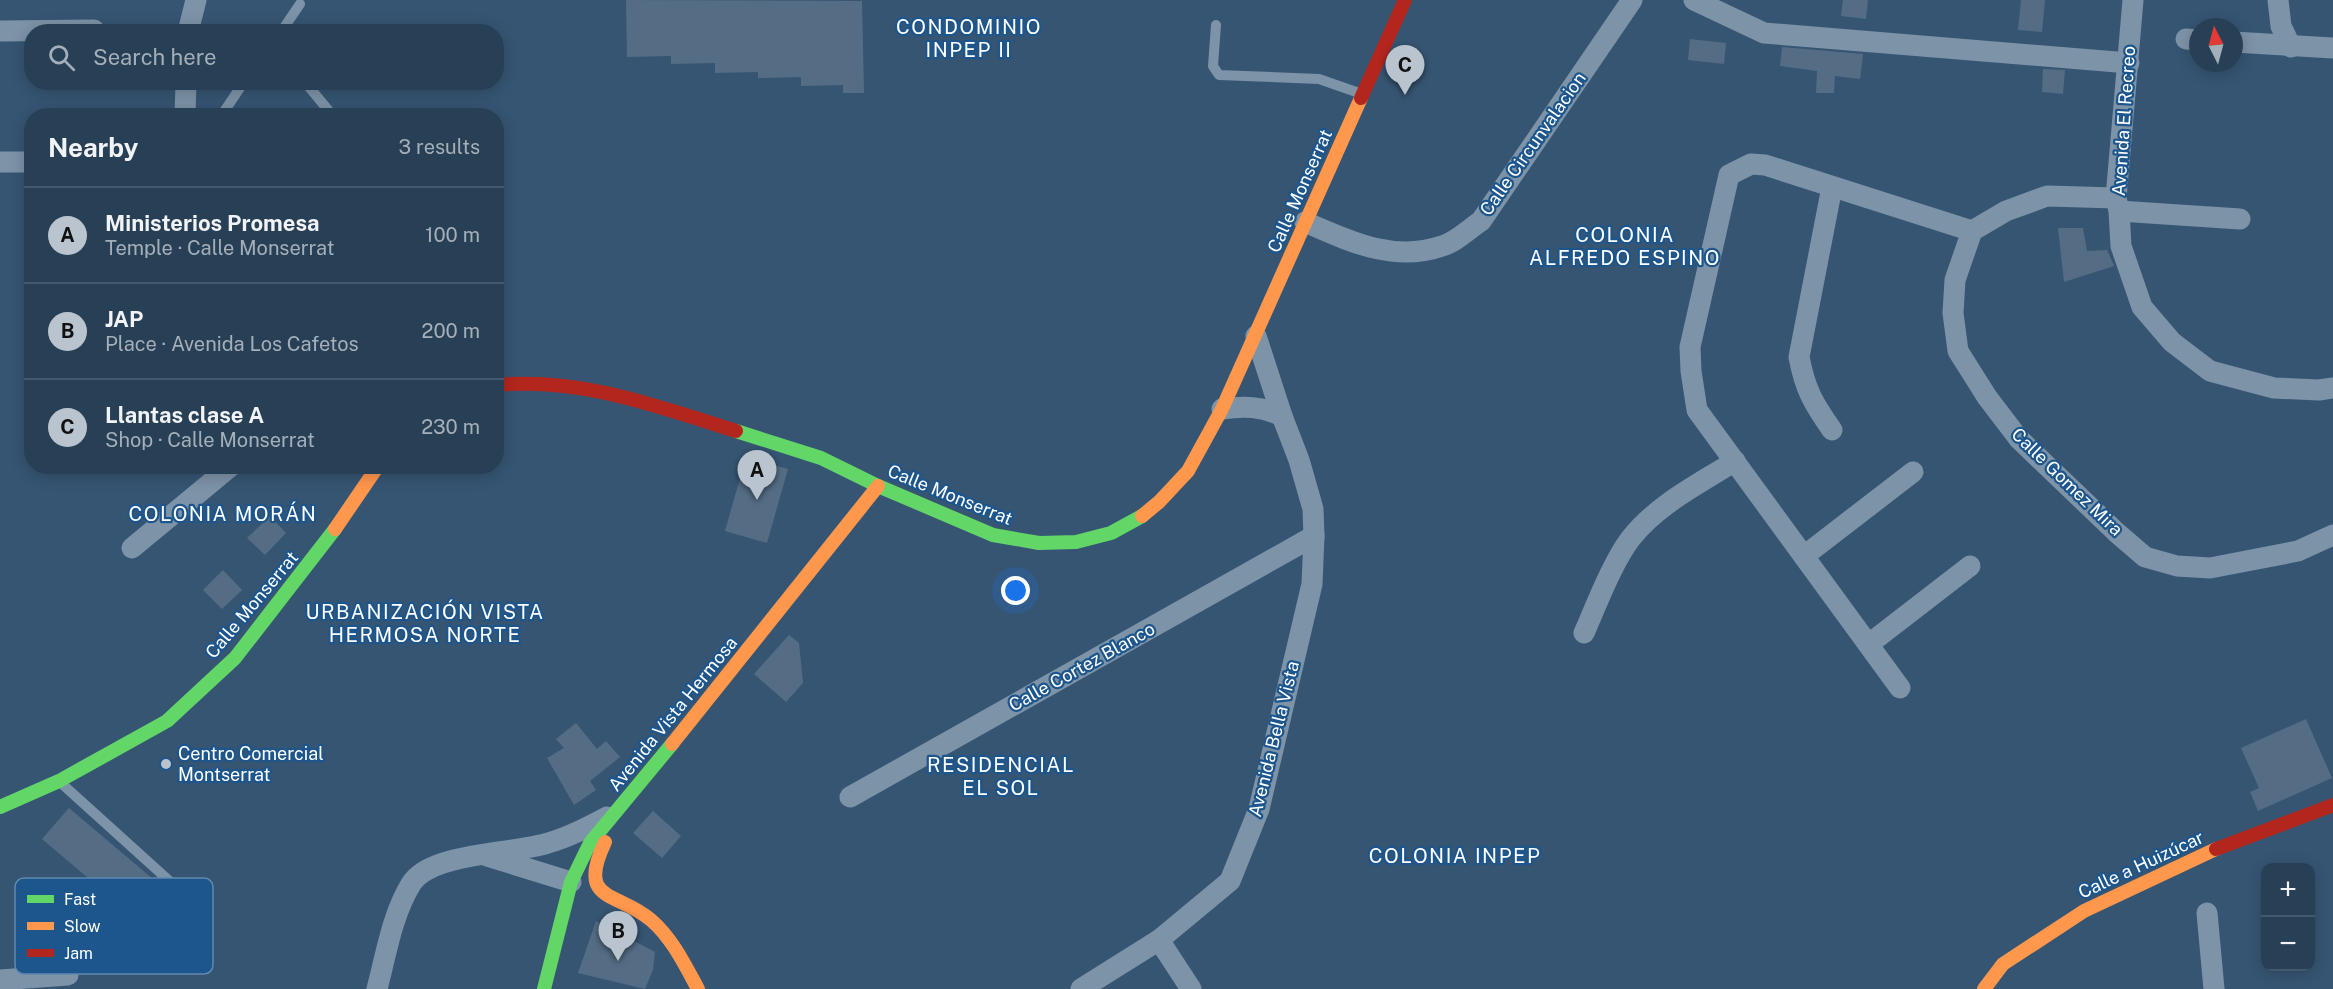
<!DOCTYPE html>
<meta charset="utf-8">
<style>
body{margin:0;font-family:"Public Sans",sans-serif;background:#344b60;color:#f1f3f6}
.controls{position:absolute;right:18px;bottom:18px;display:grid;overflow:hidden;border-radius:12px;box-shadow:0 3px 15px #0003}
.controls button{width:54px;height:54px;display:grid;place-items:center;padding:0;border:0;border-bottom:2px solid #44596c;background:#284056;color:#f1f3f6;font:30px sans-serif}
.compass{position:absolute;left:2189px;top:18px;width:54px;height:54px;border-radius:50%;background:#284056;box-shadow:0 3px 15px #0003;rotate:354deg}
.you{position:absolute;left:1016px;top:591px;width:21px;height:21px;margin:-15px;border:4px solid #fff;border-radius:50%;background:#1a73e8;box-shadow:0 0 0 9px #1a73e833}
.badge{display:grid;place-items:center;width:39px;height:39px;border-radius:50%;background:#b9c4ce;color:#111;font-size:20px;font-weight:700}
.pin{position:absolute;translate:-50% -50px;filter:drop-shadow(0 2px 3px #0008)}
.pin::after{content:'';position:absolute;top:32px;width:21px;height:18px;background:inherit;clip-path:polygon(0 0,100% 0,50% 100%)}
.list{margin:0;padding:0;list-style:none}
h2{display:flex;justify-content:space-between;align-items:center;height:78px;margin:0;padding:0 24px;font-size:26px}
h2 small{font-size:20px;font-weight:400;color:#a5afb9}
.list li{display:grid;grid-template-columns:39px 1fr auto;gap:18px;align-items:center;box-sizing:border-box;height:96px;padding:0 24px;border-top:2px solid #44596c}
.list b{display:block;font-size:22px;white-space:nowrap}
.list p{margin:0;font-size:20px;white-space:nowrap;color:#a5afb9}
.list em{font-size:20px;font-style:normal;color:#a5afb9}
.icon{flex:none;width:33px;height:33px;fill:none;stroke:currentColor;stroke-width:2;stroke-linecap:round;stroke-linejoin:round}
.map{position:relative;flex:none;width:2333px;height:989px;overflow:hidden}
.search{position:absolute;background:#284056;box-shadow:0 3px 15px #0003;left:24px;top:24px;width:480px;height:66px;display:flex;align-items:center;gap:15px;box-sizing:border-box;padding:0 21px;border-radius:24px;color:#a5afb9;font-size:22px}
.panel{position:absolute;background:#284056;box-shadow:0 3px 15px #0003;left:24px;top:108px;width:480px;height:366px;border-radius:24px}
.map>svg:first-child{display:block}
.building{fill:#546d85}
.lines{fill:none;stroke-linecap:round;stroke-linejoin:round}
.lane{stroke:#7d93a7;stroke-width:10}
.street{stroke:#7d93a7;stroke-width:21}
.fast{stroke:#63d668;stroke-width:14}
.slow{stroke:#ff974d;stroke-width:14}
.jam{stroke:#b3261e;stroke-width:14}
.poi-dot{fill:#b9c4ce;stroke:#1c568d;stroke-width:2}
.labels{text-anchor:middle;stroke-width:4.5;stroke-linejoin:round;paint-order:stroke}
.street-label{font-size:18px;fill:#fff;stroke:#1c568d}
.poi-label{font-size:18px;fill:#fff;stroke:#1c568d;text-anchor:start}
.neighbourhood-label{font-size:20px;letter-spacing:1.5px;fill:#fff;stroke:#1c568d}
.key{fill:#1c568d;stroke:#6089af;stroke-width:1.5}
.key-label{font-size:16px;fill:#fff}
</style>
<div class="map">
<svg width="2333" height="989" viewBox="0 0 2333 989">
<rect width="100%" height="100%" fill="#365573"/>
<g class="building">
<polygon points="626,0 862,1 864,93 843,93 843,85 801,86 801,77 758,78 758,72 715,73 715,63 671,64 671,56 627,57"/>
<polygon points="1843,0 1868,0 1866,19 1841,16"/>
<polygon points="2021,0 2045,0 2042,32 2018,30"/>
<polygon points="1690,39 1726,43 1724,64 1688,60"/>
<polygon points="1782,47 1863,54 1860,79 1835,76 1834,93 1816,93 1817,71 1780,66"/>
<polygon points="2043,69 2065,70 2063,94 2042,92"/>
<polygon points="2058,228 2083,228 2087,251 2107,250 2114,266 2064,282"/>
<polygon points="746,457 788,469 767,543 725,531"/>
<polygon points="270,516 286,533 265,555 247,538"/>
<polygon points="223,570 242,590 222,609 203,590"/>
<polygon points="789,635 799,643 803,683 786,702 754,674"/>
<polygon points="2306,719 2332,778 2258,811 2250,792 2259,788 2241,748"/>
<polygon points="576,723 597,749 606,741 620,757 590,781 596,790 574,805 547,758 564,748 556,739"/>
<polygon points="69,808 173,896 146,927 42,839"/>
<polygon points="653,811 681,836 662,858 633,833"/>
<polygon points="596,921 655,952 653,970 645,989 578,973"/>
</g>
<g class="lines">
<g class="lane">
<polyline points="1216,25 1213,66 1219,75 1319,79 1362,94"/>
<polyline points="281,32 300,4"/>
<polyline points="305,82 333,116"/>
<polyline points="221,116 244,82"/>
<polyline points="61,783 186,896"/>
</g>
<g class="street">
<polyline points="1694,0 1764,33 2129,63"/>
<polyline points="2133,0 2116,198 2119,211 2121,246 2142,307 2172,342 2210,371 2274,388 2319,390 2333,388"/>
<polyline points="2278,0 2281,26 2291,47"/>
<polyline points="0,31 94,30"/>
<polyline points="188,32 196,0"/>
<polyline points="2186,39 2198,40"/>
<polyline points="2234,42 2333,48"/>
<polyline points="185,116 186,82"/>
<polyline points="0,162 32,162"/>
<path d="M1832,187L1799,357C1805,389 1813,403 1832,430"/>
<polyline points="2116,198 2047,196 2006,211 1972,231 1955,280 1953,313 1958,351 1987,397 2019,439 2116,532 2145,557 2177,566 2210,568 2298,551 2333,535"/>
<polyline points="2119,211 2240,219"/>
<path d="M1305,222C1349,241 1393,263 1442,246C1456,242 1469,229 1481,221L1632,0"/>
<path d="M1222,409C1244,406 1261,406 1282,416"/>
<polyline points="132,548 231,466"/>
<polyline points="1804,556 1913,472"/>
<path d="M1584,633C1596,606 1613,561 1631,538C1658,504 1699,484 1735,461"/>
<polyline points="1869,644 1970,566"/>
<polyline points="1900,688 1697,410 1691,371 1690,347 1729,175 1751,164 1765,165 1972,231"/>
<polyline points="850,797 1314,536"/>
<polyline points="487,856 571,882"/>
<polyline points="2207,913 2214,989"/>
<polyline points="1159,940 1191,989"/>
<polyline points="0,980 68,975"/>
<path d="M377,989C386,955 392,915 411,884C430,852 515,854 548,843C569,837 588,827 607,817"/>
<polyline points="1081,989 1159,940 1230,881 1259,809 1312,584 1314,536 1313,509 1299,460 1282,416 1256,336"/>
</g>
<g class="fast">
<polyline points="736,431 821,458 878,486 993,535 1039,543 1076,542 1111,533 1142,516"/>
<polyline points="0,807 59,781 167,721 235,658 335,529"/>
<polyline points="544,989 571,882 590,843 672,744"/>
</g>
<g class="slow">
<polyline points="1142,516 1159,502 1188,471 1222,409 1361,98"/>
<polyline points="335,529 378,466"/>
<polyline points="672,744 878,486"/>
<path d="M605,842C576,903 617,891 651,920C672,938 685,965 698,989"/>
<polyline points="1984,989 2003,964 2084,911 2216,849"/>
</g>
<g class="jam">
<polyline points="1361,98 1405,0"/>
<path d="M496,385C580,377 657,406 736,431"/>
<polyline points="2216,849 2333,805"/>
</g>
</g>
<circle class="poi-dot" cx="166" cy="764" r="6"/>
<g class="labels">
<g class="street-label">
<text transform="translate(2124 121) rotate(-86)" y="6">Avenida El Recreo</text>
<text transform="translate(1533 144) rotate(-55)" y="6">Calle Circunvalacion</text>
<text transform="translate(1300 191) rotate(-66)" y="6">Calle Monserrat</text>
<text transform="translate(2067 482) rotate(44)" y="6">Calle Gomez Mira</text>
<text transform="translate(950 495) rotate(22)" y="6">Calle Monserrat</text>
<text transform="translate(252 605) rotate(-50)" y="6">Calle Monserrat</text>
<text transform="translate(1082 667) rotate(-29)" y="6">Calle Cortez Blanco</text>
<text transform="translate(673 714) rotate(-51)" y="6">Avenida Vista Hermosa</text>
<text transform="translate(1274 739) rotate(-76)" y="6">Avenida Bella Vista</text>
<text transform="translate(2141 865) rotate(-25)" y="6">Calle a Huizúcar</text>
</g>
<g class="poi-label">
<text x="178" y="760">Centro Comercial<tspan x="178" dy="21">Montserrat</tspan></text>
</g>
<g class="neighbourhood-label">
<text x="969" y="34">CONDOMINIO<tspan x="969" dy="23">INPEP II</tspan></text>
<text x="1625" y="242">COLONIA<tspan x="1625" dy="23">ALFREDO ESPINO</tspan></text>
<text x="223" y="521">COLONIA MORÁN</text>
<text x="425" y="619">URBANIZACIÓN VISTA<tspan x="425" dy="23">HERMOSA NORTE</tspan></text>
<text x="1001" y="772">RESIDENCIAL<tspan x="1001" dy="23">EL SOL</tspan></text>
<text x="1455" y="863">COLONIA INPEP</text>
</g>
</g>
<rect x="15" y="878" width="198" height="96" rx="9" class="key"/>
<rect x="27" y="895" width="27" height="8" fill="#63d668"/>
<rect x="27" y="922" width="27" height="8" fill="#ff974d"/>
<rect x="27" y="949" width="27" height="8" fill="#b3261e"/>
<g class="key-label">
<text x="64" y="905">Fast</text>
<text x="64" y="932">Slow</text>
<text x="64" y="959">Jam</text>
</g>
</svg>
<div class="controls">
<button>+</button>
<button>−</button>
</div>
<svg class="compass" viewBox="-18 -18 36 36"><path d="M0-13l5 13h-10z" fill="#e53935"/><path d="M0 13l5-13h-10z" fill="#a5afb9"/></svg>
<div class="you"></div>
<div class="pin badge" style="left:757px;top:500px">A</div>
<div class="pin badge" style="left:618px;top:961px">B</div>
<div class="pin badge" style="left:1405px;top:95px">C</div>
<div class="search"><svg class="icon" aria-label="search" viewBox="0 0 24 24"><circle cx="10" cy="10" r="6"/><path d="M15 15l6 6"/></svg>Search here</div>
<section class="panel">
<h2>Nearby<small>3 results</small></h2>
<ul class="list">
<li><span class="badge">A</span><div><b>Ministerios Promesa</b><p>Temple · Calle Monserrat</p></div><em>100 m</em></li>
<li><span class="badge">B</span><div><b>JAP</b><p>Place · Avenida Los Cafetos</p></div><em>200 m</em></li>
<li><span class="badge">C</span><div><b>Llantas clase A</b><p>Shop · Calle Monserrat</p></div><em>230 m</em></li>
</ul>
</section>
</div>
